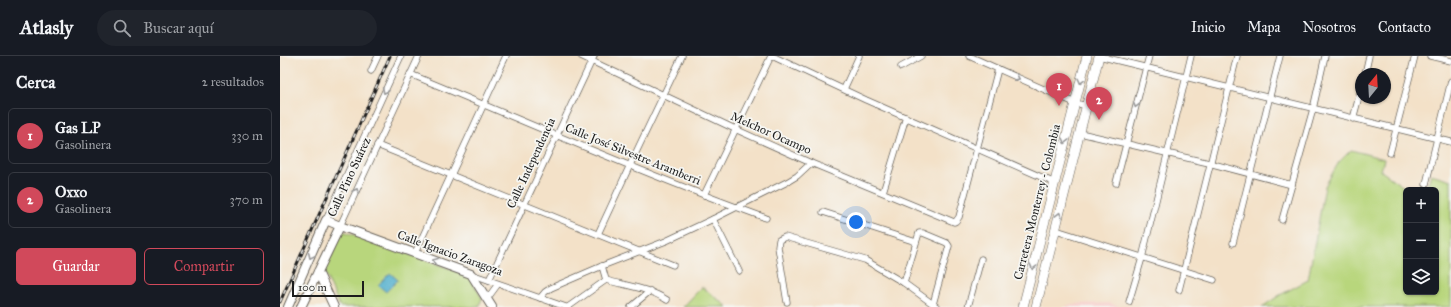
<!DOCTYPE html>
<html lang="es">
<meta charset="utf-8">
<style>
body{margin:0;font-family:"IM FELL Great Primer",serif;background:#20242c;color:#f1f3f6}
.controls{position:absolute;right:12px;bottom:12px;display:grid;overflow:hidden;border-radius:6px;box-shadow:0 1px 3px #0004}
.controls button{width:36px;height:36px;display:grid;place-items:center;padding:0;border:0;border-bottom:1px solid #363941;background:#171b24;color:#f1f3f6;font:20px sans-serif}
.compass{position:absolute;left:1075px;top:12px;width:36px;height:36px;border-radius:50%;background:#171b24;box-shadow:0 1px 3px #0004;rotate:18deg}
.scale{position:absolute;left:12px;bottom:10px;width:72px;box-sizing:border-box;padding-left:4px;border:2px solid #1c1c1c;border-top:0;font-size:11px;line-height:14px;white-space:nowrap;color:#1c1c1c;-webkit-text-stroke:3px #f6f6f2;paint-order:stroke}
.you{position:absolute;left:576px;top:166px;width:14px;height:14px;margin:-10px;border:3px solid #fff;border-radius:50%;background:#1a73e8;box-shadow:0 0 0 6px #1a73e833}
.badge{display:grid;place-items:center;width:26px;height:26px;border-radius:50%;background:#d1495b;color:#fff;font-size:13px;font-weight:700}
.pin{position:absolute;translate:-50% -33px;filter:drop-shadow(0 1px 2px #0008)}
.pin::after{content:'';position:absolute;top:21px;width:14px;height:12px;background:inherit;clip-path:polygon(0 0,100% 0,50% 100%)}
.list{margin:0;padding:0;list-style:none}
h2{display:flex;justify-content:space-between;align-items:center;height:52px;margin:0;padding:0 16px;font-size:17px}
h2 small{font-size:13px;font-weight:400;color:#9ea1a6}
.list li{display:grid;grid-template-columns:26px 1fr auto;gap:12px;align-items:center;box-sizing:border-box;height:56px;margin:0 8px 8px;padding:0 8px;border:1px solid #363941;border-radius:6px}
.list b{display:block;font-size:15px;white-space:nowrap}
.list p{margin:0;font-size:13px;white-space:nowrap;color:#9ea1a6}
.list em{font-size:13px;font-style:normal;color:#9ea1a6}
.actions{display:flex;gap:8px;padding:12px 16px}
.actions a{flex:1;padding:9px 0;border:1px solid #d1495b;border-radius:6px;text-align:center;font-size:14px;color:#d1495b}
.actions .main{background:#d1495b;color:#fff}
.icon{flex:none;width:22px;height:22px;fill:none;stroke:currentColor;stroke-width:2;stroke-linecap:round;stroke-linejoin:round}
.map{position:relative;flex:none;width:1171px;height:251px;overflow:hidden}
header{display:flex;align-items:center;gap:24px;box-sizing:border-box;height:56px;padding:0 20px;background:#171b24;border-bottom:1px solid #363941}
header strong{font-size:19px}
nav{display:flex;gap:22px;margin-inline-start:auto;font-size:14px}
.search{width:280px;height:36px;background:#20242c;display:flex;align-items:center;gap:10px;box-sizing:border-box;padding:0 14px;border-radius:22px;color:#9ea1a6;font-size:15px}
main{display:flex}
aside{flex:1;background:#171b24}
.map>svg:first-child{display:block}
.built{fill:#f7d0cd}
.green{fill:#b8d67c;stroke:#6a794c}
.water{fill:#4eadcc;stroke:#356474}
.lines{fill:none;stroke-linecap:round;stroke-linejoin:round}
.minor-casing{stroke:#676158;stroke-width:7}
.secondary-casing{stroke:#676158;stroke-width:10}
.primary-casing{stroke:#676158;stroke-width:10}
.minor{stroke:#fff;stroke-width:5.5}
.secondary{stroke:#fff;stroke-width:8}
.primary{stroke:#fff;stroke-width:9}
.rail-casing{stroke:#1c1c1c;stroke-width:3}
.rail{stroke:#f6f6f2;stroke-width:1.5;stroke-dasharray:4.5;stroke-linecap:butt}
.oneway{stroke:#999}
.labels{text-anchor:middle;stroke-width:3.5;stroke-linejoin:round;paint-order:stroke}
.street-label{font-size:12px;fill:#1c1c1c;stroke:#f6f6f2}
</style>
<header>
<strong>Atlasly</strong>
<div class="search"><svg class="icon" aria-label="search" viewBox="0 0 24 24"><circle cx="10" cy="10" r="6"/><path d="M15 15l6 6"/></svg>Buscar aquí</div>
<nav><a>Inicio</a><a>Mapa</a><a>Nosotros</a><a>Contacto</a></nav>
</header>
<main>
<aside>
<h2>Cerca<small>2 resultados</small></h2>
<ul class="list">
<li><span class="badge">1</span><div><b>Gas LP</b><p>Gasolinera</p></div><em>330 m</em></li>
<li><span class="badge">2</span><div><b>Oxxo</b><p>Gasolinera</p></div><em>370 m</em></li>
</ul>
<div class="actions"><a class="main">Guardar</a><a>Compartir</a></div>
</aside>
<div class="map">
<svg width="1171" height="251" viewBox="0 0 1171 251">
<rect width="100%" height="100%" fill="#f6f6f2"/>
<filter id="ink" filterUnits="userSpaceOnUse"><feTurbulence type="fractalNoise" baseFrequency=".025" numOctaves="2"/><feDisplacementMap in="SourceGraphic" scale="8" xChannelSelector="R" yChannelSelector="G"/><feConvolveMatrix kernelMatrix="1 2 1 2 8 2 1 2 1" color-interpolation-filters="sRGB"/></filter>
<filter id="wash" filterUnits="userSpaceOnUse"><feTurbulence type="fractalNoise" baseFrequency=".012" numOctaves="4" result="noise"/><feDisplacementMap in="SourceGraphic" scale="16" xChannelSelector="R" yChannelSelector="G"/><feGaussianBlur stdDeviation="0.9" result="paint"/><feColorMatrix in="noise" values="0 0 0 0 0 0 0 0 0 0 0 0 0 0 0 0 0 1.4 0 .05"/><feComposite in="paint" operator="in"/></filter>
<g filter="url(#wash)">
<rect width="100%" height="100%" fill="#f3e1c8"/>
<polygon class="built" points="829,247 840,251 785,251 791,248"/>
<g class="green">
<polygon points="1071,94 1104,103 1101,115 1128,134 1126,134 1126,236 1156,236 1156,134 1146,134 1151,118 1171,124 1171,251 982,251 1000,239 1028,224 1045,130 1059,106"/>
<polygon points="63,175 188,219 202,242 199,251 60,251 44,215"/>
<polygon points="422,231 448,251 403,251"/>
</g>
<polygon class="water" points="110,217 118,224 106,236 98,229"/>
</g>
<g filter="url(#ink)">
<g class="lines">
<g class="minor-casing">
<g id="minor">
<polyline points="301,0 455,73 531,107 674,166 676,165 679,161 718,13"/>
<polyline points="492,0 586,44 775,127"/>
<polyline points="689,0 795,47 807,50"/>
<polyline points="819,0 1171,86"/>
<polyline points="1150,0 1171,5"/>
<polyline points="621,11 641,0"/>
<polyline points="91,15 98,0"/>
<path d="M130,18C249,67 366,119 486,162"/>
<polyline points="1085,18 1089,0"/>
<polyline points="564,33 579,0"/>
<polyline points="1073,63 1081,33"/>
<polyline points="800,77 929,107 1012,129"/>
<polyline points="97,89 393,209"/>
<polyline points="1110,97 1135,0"/>
<polyline points="836,127 869,0"/>
<polyline points="1146,128 1171,25"/>
<polyline points="603,136 626,61"/>
<polyline points="424,139 491,0"/>
<polyline points="543,156 636,186"/>
<polyline points="433,163 459,215"/>
<polyline points="46,164 121,0"/>
<polyline points="1002,164 1033,53 1045,0"/>
<polyline points="60,170 139,0"/>
<polyline points="776,174 934,224"/>
<polyline points="318,178 350,109 402,0"/>
<polyline points="953,187 1000,0"/>
<polyline points="135,197 226,0"/>
<polyline points="191,218 286,251"/>
<polyline points="209,224 314,0"/>
<path d="M326,224C347,230 369,232 387,244"/>
<polyline points="624,227 639,177 643,177 667,187 669,190 653,248"/>
<polyline points="899,234 957,0"/>
<polyline points="260,242 265,236 271,232 322,210 386,185 433,163 507,126 517,120 531,107"/>
<polyline points="207,243 218,228"/>
<polyline points="507,246 498,191 499,184 505,181 585,204 624,227 657,251"/>
<polyline points="849,246 862,202 911,0"/>
<polyline points="288,251 326,224 322,210"/>
<polyline points="351,251 370,235"/>
<polyline points="688,251 701,203"/>
</g>
</g>
<g class="secondary-casing">
<g id="secondary">
<polyline points="38,216 54,251"/>
<polyline points="8,251 46,164 60,170 191,218 212,251"/>
<polyline points="21,251 60,170"/>
</g>
</g>
<g class="primary-casing">
<g id="primary">
<polyline points="743,251 807,0"/>
<polyline points="756,251 819,0"/>
</g>
</g>
<use href="#minor" class="minor"/>
<use href="#secondary" class="secondary"/>
<use href="#primary" class="primary"/>
<g class="rail-casing">
<polyline id="rail" points="0,246 110,0"/>
</g>
<use href="#rail" class="rail"/>
</g>
<defs><path id="oneway-chevron" d="M-2-3.5L2.5 0L-2 3.5" fill="none" stroke-width="1.6" stroke-linecap="round" stroke-linejoin="round"/></defs>
<g class="oneway">
<use href="#oneway-chevron" transform="translate(737 22) rotate(24)"/>
<use href="#oneway-chevron" transform="translate(801 25) rotate(104)"/>
<use href="#oneway-chevron" transform="translate(105 35) rotate(115)"/>
<use href="#oneway-chevron" transform="translate(856 49) rotate(105)"/>
<use href="#oneway-chevron" transform="translate(785 85) rotate(104)"/>
<use href="#oneway-chevron" transform="translate(76 135) rotate(-65)"/>
<use href="#oneway-chevron" transform="translate(779 159) rotate(-76)"/>
<use href="#oneway-chevron" transform="translate(31 200) rotate(114)"/>
<use href="#oneway-chevron" transform="translate(155 205) rotate(-159)"/>
<use href="#oneway-chevron" transform="translate(753 211) rotate(105)"/>
</g>
</g>
<g class="labels">
<g class="street-label">
<text transform="translate(491 77) rotate(24)" y="4">Melchor Ocampo</text>
<text transform="translate(353 98) rotate(22)" y="4">Calle José Silvestre Aramberri</text>
<text transform="translate(251 107) rotate(-65)" y="4">Calle Independencia</text>
<text transform="translate(69 121) rotate(-65)" y="4">Calle Pino Suárez</text>
<text transform="translate(757 146) rotate(-76)" y="4">Carretera Monterrey - Colombia</text>
<text transform="translate(170 197) rotate(20)" y="4">Calle Ignacio Zaragoza</text>
</g>
</g>
</svg>
<div class="controls">
<button>+</button>
<button>−</button>
<button><svg class="icon" aria-label="layers" viewBox="0 0 24 24"><path d="M12 4l9 5-9 5-9-5zM3 14l9 5 9-5"/></svg></button>
</div>
<svg class="compass" viewBox="-18 -18 36 36"><path d="M0-13l5 13h-10z" fill="#e53935"/><path d="M0 13l5-13h-10z" fill="#9ea1a6"/></svg>
<div class="scale">100 m</div>
<div class="you"></div>
<div class="pin badge" style="left:779px;top:50px">1</div>
<div class="pin badge" style="left:819px;top:64px">2</div>
</div>
</main>
